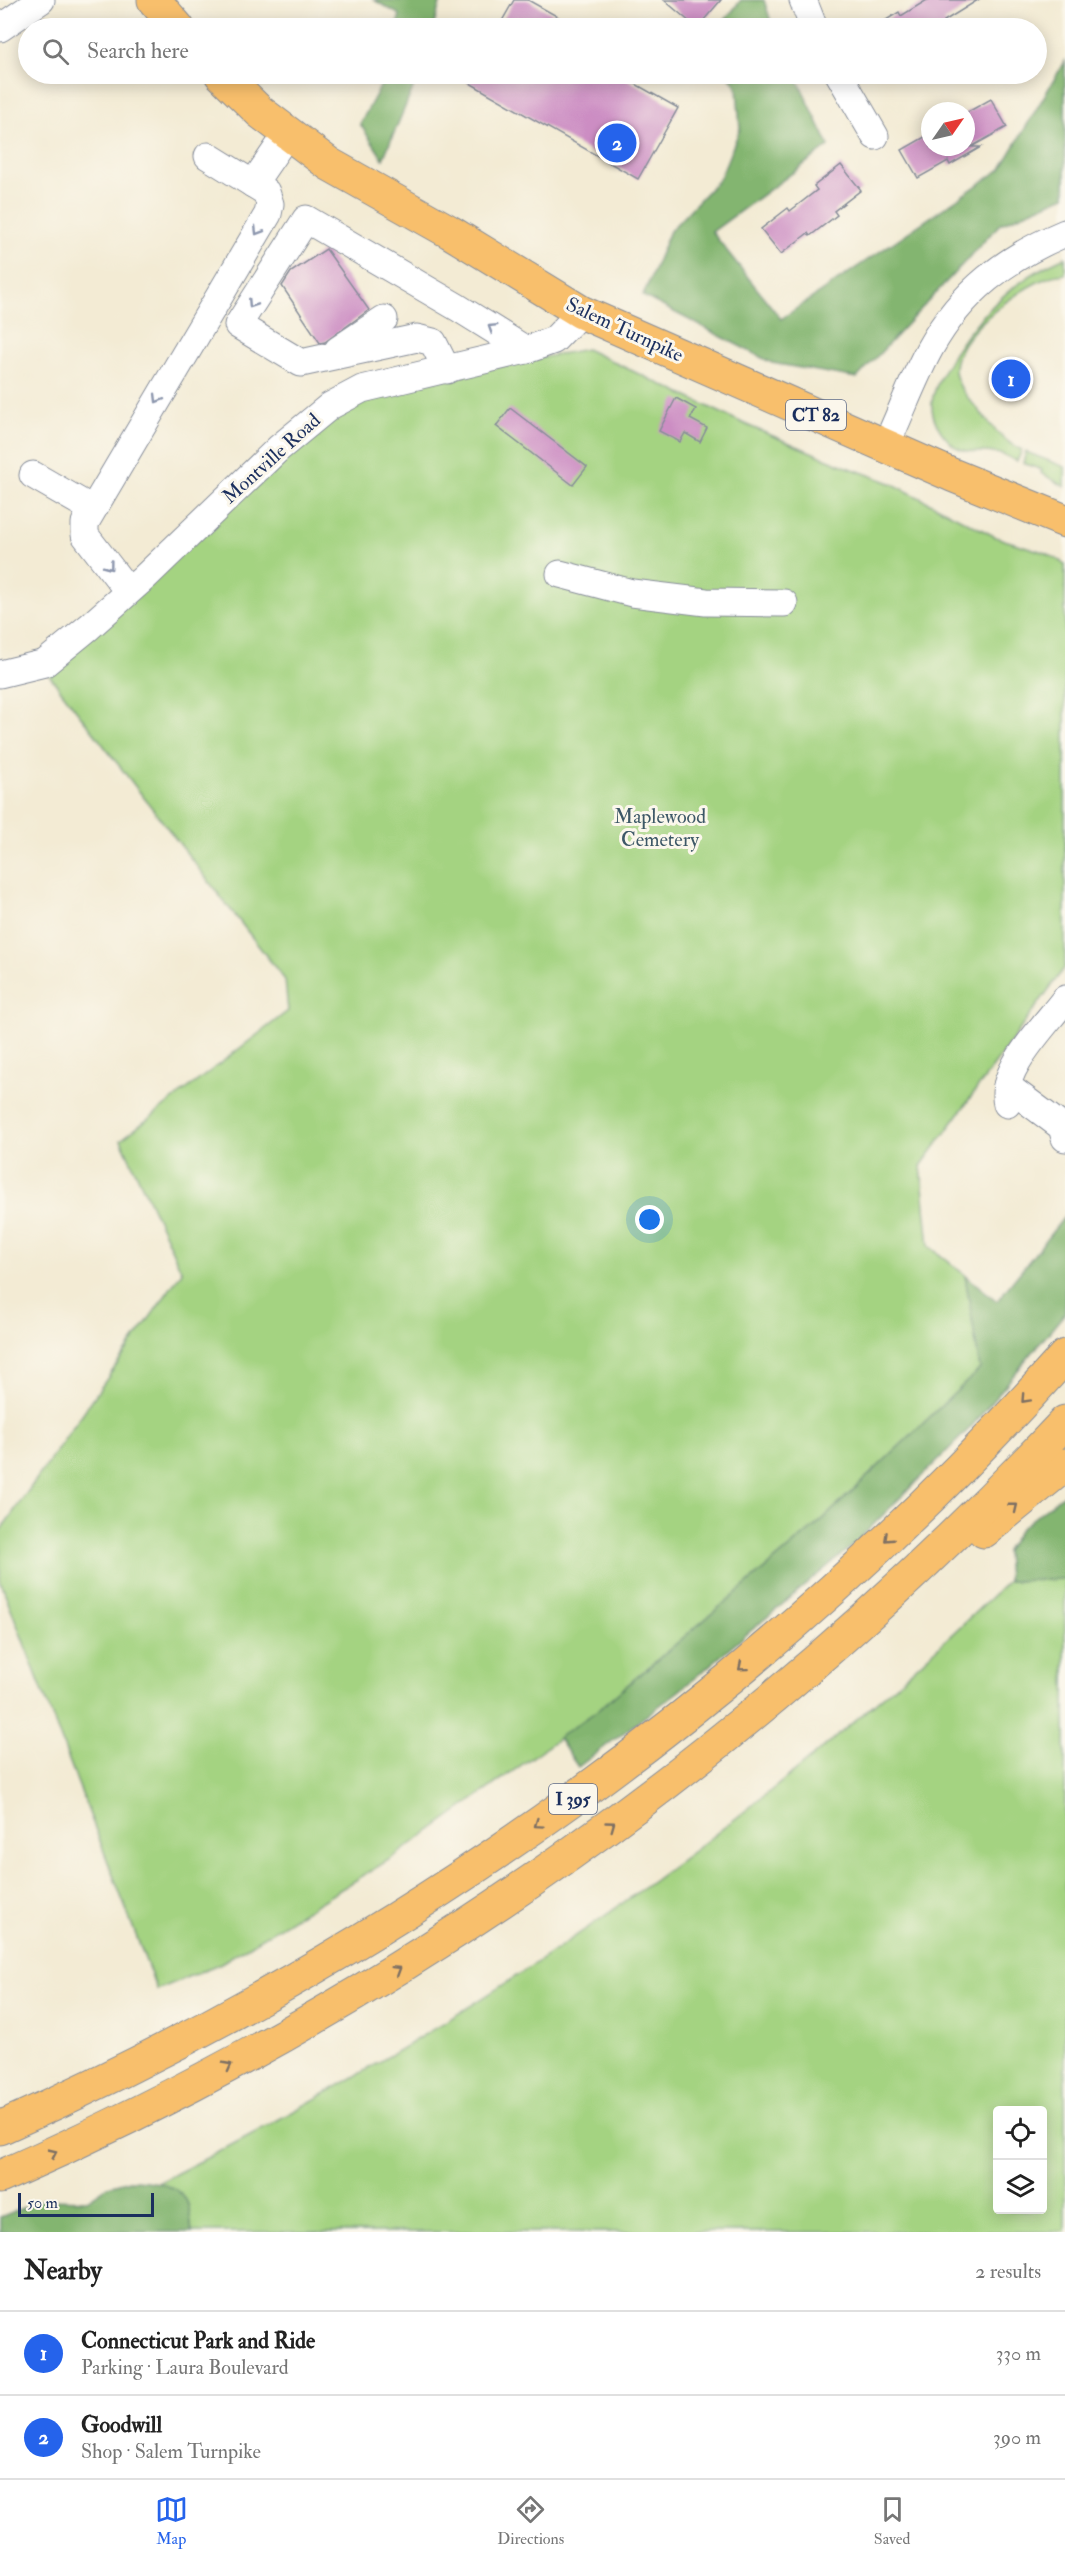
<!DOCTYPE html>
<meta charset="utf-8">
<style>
body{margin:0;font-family:"IM FELL Double Pica",serif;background:#f2f2f2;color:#222}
.controls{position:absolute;right:18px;bottom:18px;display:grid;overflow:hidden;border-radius:6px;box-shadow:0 3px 15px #0003}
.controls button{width:54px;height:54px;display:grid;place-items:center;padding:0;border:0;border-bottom:2px solid #e0e0e0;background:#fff;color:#222;font:30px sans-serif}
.compass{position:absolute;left:921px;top:102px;width:54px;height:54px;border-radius:50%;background:#fff;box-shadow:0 3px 15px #0003;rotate:56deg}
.scale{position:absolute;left:18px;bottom:15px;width:136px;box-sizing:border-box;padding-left:6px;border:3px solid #1b2f5e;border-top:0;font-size:16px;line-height:21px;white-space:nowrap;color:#1b2f5e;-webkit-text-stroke:4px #fbf7ec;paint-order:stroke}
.you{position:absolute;left:650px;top:1220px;width:21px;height:21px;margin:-15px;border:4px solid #fff;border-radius:50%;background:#1a73e8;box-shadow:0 0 0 9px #1a73e833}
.badge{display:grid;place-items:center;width:39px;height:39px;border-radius:50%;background:#2563eb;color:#fff;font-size:20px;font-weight:700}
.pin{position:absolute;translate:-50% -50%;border:3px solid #fff;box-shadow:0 2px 6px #0006}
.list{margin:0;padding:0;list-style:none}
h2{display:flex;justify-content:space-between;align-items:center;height:78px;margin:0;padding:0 24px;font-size:26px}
h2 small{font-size:20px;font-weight:400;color:#767676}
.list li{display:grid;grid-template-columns:39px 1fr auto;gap:18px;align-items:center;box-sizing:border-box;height:84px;padding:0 24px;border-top:2px solid #e0e0e0}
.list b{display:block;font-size:22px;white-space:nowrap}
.list p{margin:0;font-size:20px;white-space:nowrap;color:#767676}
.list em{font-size:20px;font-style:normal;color:#767676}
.icon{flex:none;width:33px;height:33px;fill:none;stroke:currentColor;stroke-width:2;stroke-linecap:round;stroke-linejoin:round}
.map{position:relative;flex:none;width:1065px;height:2232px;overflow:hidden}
.search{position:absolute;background:#fff;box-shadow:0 3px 15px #0003;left:18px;right:18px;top:18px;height:66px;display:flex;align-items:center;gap:15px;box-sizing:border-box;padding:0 21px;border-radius:33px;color:#767676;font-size:22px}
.sheet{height:246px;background:#fff}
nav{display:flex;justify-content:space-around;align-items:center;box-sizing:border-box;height:84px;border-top:2px solid #e0e0e0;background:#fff;font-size:16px;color:#767676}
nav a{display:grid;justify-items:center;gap:3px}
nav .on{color:#2563eb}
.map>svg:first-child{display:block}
.green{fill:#a4d381;stroke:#608170;stroke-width:1.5;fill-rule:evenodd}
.forest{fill:#83b56f;stroke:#4f7266;stroke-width:1.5}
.building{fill:#cc8dc3}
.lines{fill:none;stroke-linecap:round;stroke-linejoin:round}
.minor-casing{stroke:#878d99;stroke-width:29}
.major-casing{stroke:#878d99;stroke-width:35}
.highway-casing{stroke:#878d99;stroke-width:35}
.minor{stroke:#fff;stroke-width:27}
.major{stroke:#f8bf6c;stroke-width:33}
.highway{stroke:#f8bf6c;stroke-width:33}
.oneway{stroke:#8d97ae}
.oneway2{stroke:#7e7064}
.labels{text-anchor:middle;stroke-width:6;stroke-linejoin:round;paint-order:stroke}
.shield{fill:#fbf7ec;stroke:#5e6b89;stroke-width:1.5}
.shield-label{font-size:18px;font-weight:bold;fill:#1b2f5e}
.street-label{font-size:20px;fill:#1b2f5e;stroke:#fbf7ec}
.park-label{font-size:20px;fill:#3d5867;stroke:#fbf7ec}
</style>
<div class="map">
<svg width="1065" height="2232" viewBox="0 0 1065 2232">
<rect width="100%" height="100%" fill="#fbf7ec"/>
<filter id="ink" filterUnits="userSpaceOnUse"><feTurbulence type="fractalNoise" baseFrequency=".0167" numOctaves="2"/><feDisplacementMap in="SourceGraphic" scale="12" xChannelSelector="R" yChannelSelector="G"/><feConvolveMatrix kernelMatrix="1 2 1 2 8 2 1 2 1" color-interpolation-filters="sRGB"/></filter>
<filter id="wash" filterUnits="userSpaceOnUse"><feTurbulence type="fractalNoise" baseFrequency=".008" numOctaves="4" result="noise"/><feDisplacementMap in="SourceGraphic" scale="24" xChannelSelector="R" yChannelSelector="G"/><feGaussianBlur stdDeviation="1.35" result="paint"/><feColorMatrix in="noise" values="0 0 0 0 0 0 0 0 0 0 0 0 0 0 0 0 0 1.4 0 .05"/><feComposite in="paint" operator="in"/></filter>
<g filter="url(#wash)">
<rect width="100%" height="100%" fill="#f3ebd4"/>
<g class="green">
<path d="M1065,257V274C1059,275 1052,275 1047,278C1018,289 954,335 955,370C956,387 971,401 981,413C992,427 1005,443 1022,450L1017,461C1011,459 1006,455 1000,454C985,450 963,455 952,444C941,434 931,418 932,404C932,393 939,380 944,370C971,321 1013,279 1065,257Z"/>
<polygon points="586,349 749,426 842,465 893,484 998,538 1046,553 1065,564 1065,967 921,1166 929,1246 965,1275 980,1369 821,1521 598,1710 392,1858 221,1963 157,1990 0,1580 0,1531 182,1272 121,1140 288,1011 285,980 46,671 329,419 384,392 478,370"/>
<polygon points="1026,452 1065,467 1065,487 1041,473 1042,470 1023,463"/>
<path d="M1065,1579V2232H192L188,2204L156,2184C473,2025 753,1828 1008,1581ZM998,2110H1042V2210H998Z"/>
</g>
<g class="forest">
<polygon points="374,0 441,0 433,28 396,28 400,15"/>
<polygon points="741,0 764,0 773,28 719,28"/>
<polygon points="1065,61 1065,196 1000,224 857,378 772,363 643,296 670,231 720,178 740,129 737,87 728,74 795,74 829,146 712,232 781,319 1001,169"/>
<polygon points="384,74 419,74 383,159 360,124 380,87"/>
<polygon points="1065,1216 1065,1313 971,1427 852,1546 679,1691 578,1767 558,1738 598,1710 821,1521 980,1369 965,1275 997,1301"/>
<polygon points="1065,1493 1065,1579 1008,1581 1006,1551 1020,1529"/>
<path d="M130,2180C146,2180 176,2183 186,2200C191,2208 190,2222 192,2232H0V2217L45,2199L87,2200L108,2186Z"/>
</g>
<g id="blocks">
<g class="building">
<polygon points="514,0 528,0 578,28 498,28"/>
<polygon points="664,0 721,0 697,28"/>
<polygon points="927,0 978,0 944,21 949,28 873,28 899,12 901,16"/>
<polygon points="454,74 618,74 678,108 638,179"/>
<polygon points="991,99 1007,127 971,147 981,147 950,165 948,161 918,178 902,150 930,134 930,147 966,147 966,113"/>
<polygon points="841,165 861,190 834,211 837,215 810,236 808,233 781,254 761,229 788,208 790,211 817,190 814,186"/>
<polygon points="326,249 369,310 325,342 320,343 282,286 291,272"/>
<polygon points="676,398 696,409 690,419 707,428 700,442 685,433 680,442 659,431"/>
<polygon points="510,408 587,467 573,485 496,426"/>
</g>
</g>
</g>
<g filter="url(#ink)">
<use href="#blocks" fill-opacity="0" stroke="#878d99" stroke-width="1.5"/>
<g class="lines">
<g class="minor-casing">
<g id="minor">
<polyline points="803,0 814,28"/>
<polyline points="0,28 41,0"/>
<polyline points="839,74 875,136"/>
<polyline points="253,184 288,133"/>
<polyline points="338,350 384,319"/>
<polyline points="447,370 433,342 417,338 301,363 238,325 306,219 457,307 526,350"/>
<path d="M886,445C901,413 913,379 930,348C962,291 1006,258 1065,233"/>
<polyline points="33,475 92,509"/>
<polyline points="560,574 632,593 706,602 784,603"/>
<polyline points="128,591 85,535 85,523 268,214 270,204 266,192 208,156"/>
<polyline points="0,674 45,663 89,627 144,578 279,448 330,406 362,389 526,350 554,340 581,312"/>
<polyline points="1007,1086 1062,1127 1065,1138"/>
<path d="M1007,1104C998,1071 1046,1025 1065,999"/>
</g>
</g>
<g class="major-casing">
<g id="major">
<polyline points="154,0 178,28"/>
<polyline points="221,74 260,112 329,164 450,232 581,312 952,475 1065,521"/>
</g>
</g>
<g class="highway-casing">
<g id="highway">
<polyline points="984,1531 1065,1465"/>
<path d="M0,2128C404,1949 771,1686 1065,1356"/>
<path d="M0,2177C405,1999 762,1744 1065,1422"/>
</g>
</g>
<use href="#minor" class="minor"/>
<use href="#major" class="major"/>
<use href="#highway" class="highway"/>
</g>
<defs><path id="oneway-chevron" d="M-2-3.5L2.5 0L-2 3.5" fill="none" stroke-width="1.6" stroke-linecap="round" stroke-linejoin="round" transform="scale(1.5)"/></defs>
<g class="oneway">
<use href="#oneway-chevron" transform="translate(258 231) rotate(121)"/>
<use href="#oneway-chevron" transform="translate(252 304) rotate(123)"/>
<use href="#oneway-chevron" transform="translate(492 328) rotate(-148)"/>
<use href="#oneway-chevron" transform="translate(158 399) rotate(121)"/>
<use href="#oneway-chevron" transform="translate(109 566) rotate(53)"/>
</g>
<g class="oneway2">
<use href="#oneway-chevron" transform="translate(1025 1399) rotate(133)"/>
<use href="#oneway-chevron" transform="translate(1014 1507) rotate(-39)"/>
<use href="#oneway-chevron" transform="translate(888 1538) rotate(137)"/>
<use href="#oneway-chevron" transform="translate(742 1667) rotate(140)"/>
<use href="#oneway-chevron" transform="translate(538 1824) rotate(145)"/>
<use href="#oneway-chevron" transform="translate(611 1825) rotate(-36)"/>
<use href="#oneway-chevron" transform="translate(397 1970) rotate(-32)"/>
<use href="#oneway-chevron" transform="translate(228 2066) rotate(-28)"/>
<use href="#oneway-chevron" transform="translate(53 2153) rotate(-25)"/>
</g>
</g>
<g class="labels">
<g class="shield">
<rect x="786" y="400" width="60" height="30" rx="4.5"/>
<rect x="549" y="1784" width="48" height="30" rx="4.5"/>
</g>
<g class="shield-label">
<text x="816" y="421">CT 82</text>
<text x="573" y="1805">I 395</text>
</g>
<g class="street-label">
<text transform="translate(625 329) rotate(25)" y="7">Salem Turnpike</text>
<text transform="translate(271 458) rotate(-42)" y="7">Montville Road</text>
</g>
<g class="park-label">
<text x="660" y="823">Maplewood<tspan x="660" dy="23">Cemetery</tspan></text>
</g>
</g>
</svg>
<div class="controls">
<button><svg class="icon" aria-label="locate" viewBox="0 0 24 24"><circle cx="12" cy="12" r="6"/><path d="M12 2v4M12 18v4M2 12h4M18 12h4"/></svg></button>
<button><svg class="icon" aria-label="layers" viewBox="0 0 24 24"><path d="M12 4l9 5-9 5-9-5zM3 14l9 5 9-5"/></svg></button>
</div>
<svg class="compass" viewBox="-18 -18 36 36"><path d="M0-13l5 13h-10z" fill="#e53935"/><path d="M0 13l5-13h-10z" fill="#767676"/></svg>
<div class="scale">50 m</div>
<div class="you"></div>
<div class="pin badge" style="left:1011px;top:379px">1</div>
<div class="pin badge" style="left:617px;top:143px">2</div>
<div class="search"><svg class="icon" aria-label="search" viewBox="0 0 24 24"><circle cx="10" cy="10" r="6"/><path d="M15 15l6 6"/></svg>Search here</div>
</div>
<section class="sheet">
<h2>Nearby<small>2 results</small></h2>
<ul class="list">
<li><span class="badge">1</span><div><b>Connecticut Park and Ride</b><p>Parking · Laura Boulevard</p></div><em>330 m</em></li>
<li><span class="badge">2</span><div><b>Goodwill</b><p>Shop · Salem Turnpike</p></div><em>390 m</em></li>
</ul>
</section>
<nav>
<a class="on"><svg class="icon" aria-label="map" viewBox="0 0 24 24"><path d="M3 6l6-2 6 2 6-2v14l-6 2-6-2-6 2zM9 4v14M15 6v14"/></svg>Map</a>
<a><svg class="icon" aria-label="directions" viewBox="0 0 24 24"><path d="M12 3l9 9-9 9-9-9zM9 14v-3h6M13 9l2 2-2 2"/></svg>Directions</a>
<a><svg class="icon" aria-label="saved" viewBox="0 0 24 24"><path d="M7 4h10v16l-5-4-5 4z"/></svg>Saved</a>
</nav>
